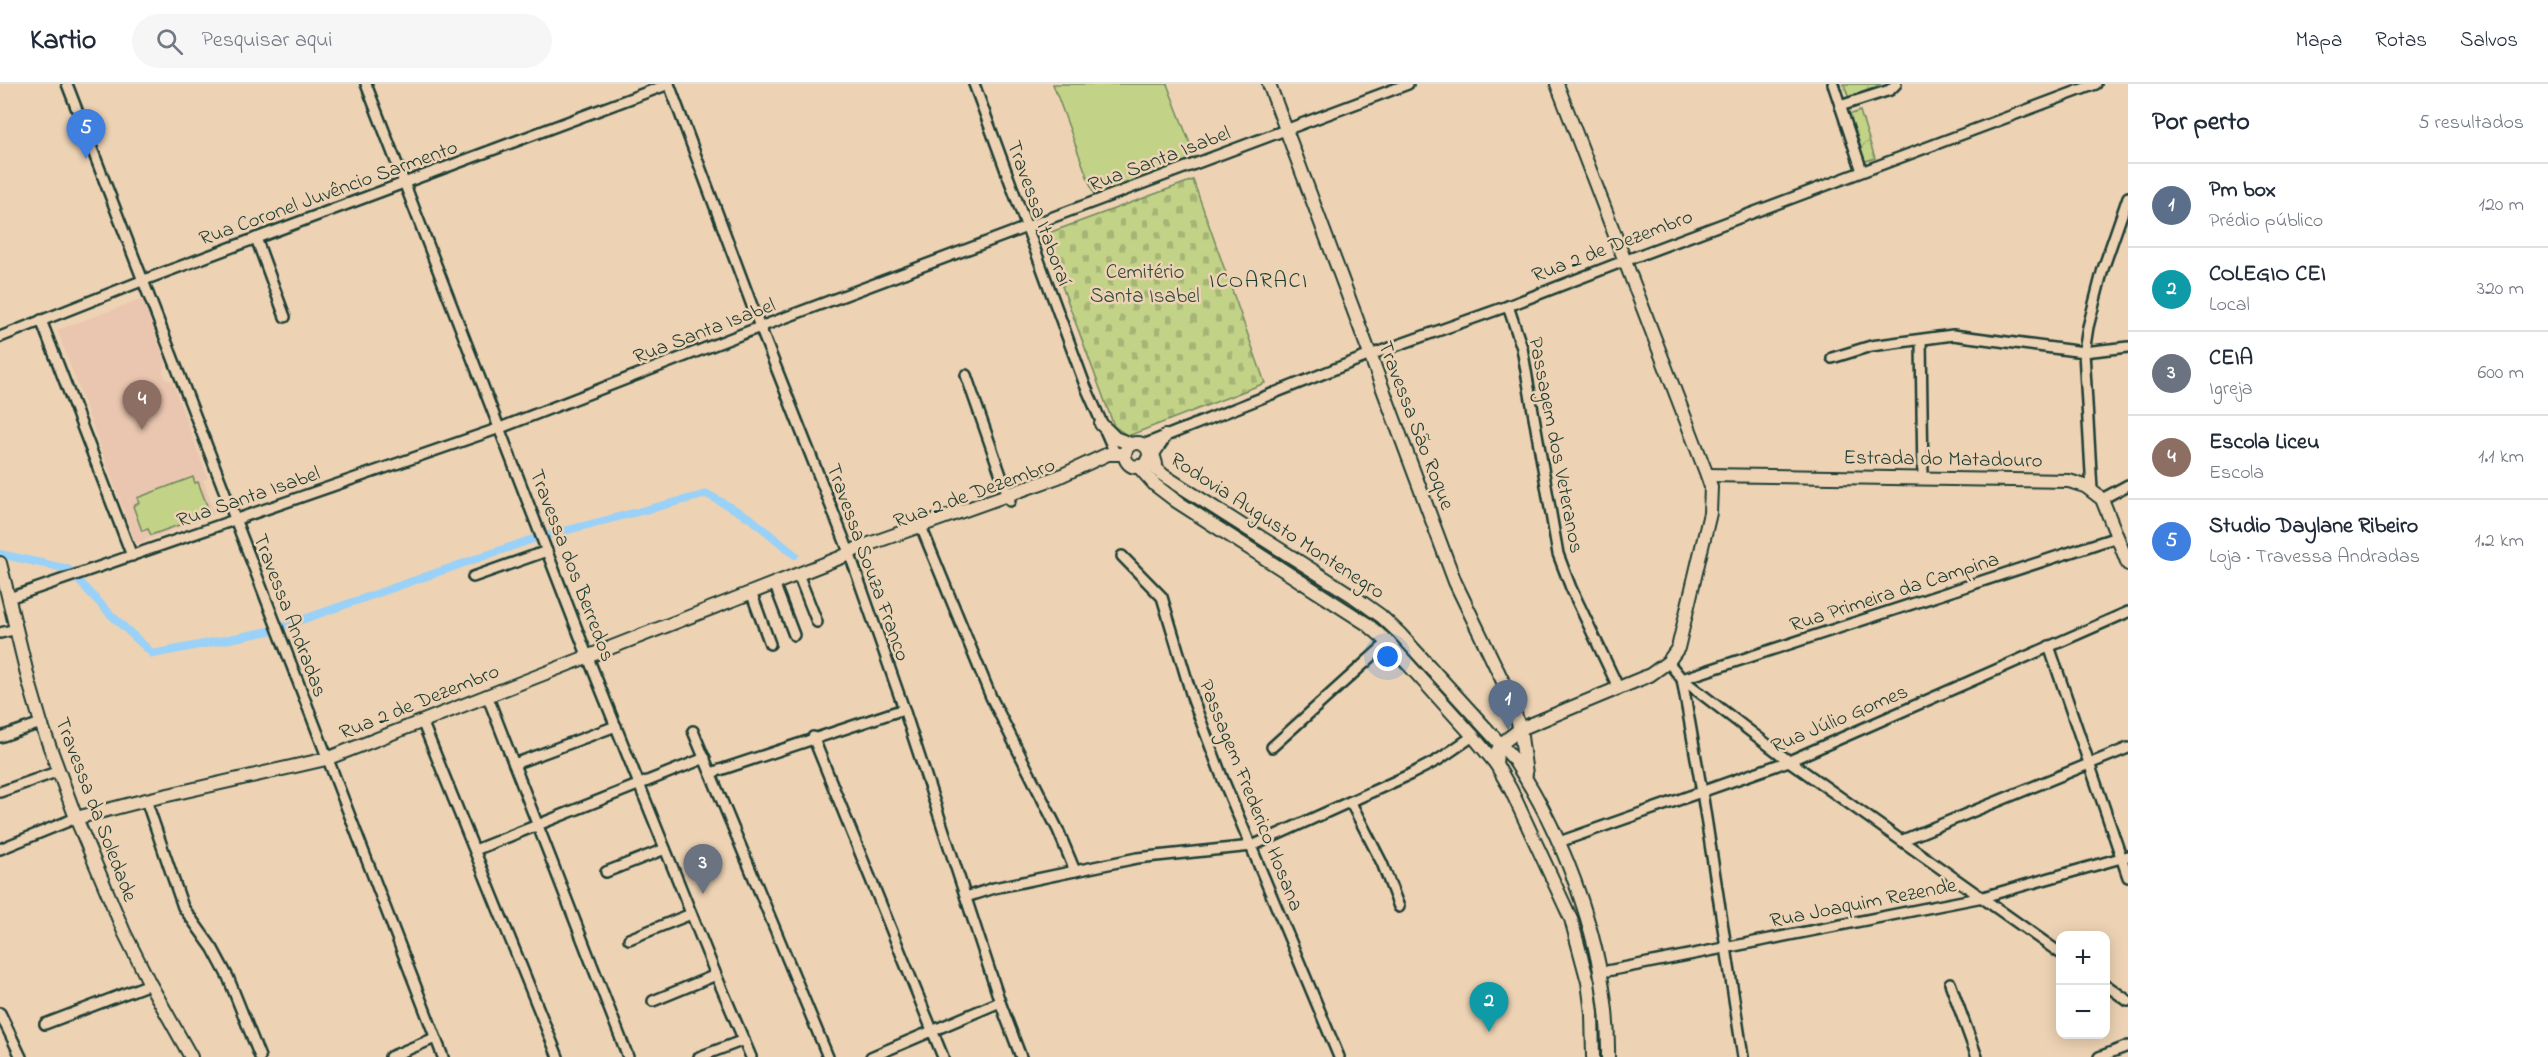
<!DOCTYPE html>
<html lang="pt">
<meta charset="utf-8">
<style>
body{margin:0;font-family:"Indie Flower",sans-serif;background:#f6f6f7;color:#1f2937}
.controls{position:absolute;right:18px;bottom:18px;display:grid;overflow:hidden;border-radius:12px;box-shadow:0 3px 15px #0003}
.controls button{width:54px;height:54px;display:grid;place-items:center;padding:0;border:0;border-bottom:2px solid #e0e1e3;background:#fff;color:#1f2937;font:30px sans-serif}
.you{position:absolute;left:1388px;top:573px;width:21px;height:21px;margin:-15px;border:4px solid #fff;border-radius:50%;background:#1a73e8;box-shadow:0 0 0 9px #1a73e833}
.badge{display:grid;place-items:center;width:39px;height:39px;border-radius:50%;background:#7c3aed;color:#fff;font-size:20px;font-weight:700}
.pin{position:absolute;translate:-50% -50px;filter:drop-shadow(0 2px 3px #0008)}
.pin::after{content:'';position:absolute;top:32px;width:21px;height:18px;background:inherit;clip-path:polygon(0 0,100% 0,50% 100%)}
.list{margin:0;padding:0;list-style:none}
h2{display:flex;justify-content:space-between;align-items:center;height:78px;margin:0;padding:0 24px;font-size:26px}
h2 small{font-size:20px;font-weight:400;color:#747a83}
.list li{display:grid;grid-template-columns:39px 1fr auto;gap:18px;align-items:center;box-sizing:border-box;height:84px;padding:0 24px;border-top:2px solid #e0e1e3}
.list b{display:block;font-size:22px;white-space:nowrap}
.list p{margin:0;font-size:20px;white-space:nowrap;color:#747a83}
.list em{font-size:20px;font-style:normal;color:#747a83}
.icon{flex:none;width:33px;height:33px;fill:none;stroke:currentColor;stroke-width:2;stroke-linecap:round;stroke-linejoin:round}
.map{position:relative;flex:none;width:2128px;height:973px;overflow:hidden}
header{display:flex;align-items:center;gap:36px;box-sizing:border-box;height:84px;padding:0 30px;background:#fff;border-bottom:2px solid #e0e1e3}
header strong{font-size:28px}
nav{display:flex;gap:33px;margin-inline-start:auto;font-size:21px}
.search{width:420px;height:54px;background:#f6f6f7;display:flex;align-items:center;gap:15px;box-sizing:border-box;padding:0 21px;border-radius:33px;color:#747a83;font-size:22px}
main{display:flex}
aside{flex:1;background:#fff}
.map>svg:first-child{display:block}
.built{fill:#eac6b0}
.green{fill:#c2d287;stroke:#70885e;stroke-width:1.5}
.forest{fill:url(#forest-crowns);stroke:#70885e;stroke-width:1.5}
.wetland{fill:url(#wetland-marsh);stroke:#70885e;stroke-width:1.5}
.cemetery{fill:url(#cemetery-stones);stroke:#70885e;stroke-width:1.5}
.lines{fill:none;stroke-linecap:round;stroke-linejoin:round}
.canal{stroke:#99d1f8;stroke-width:8}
.minor-casing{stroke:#1f3d34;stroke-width:14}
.major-casing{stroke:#1f3d34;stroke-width:16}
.minor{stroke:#edd3b4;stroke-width:9}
.major{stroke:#edd3b4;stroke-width:12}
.labels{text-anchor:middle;stroke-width:5;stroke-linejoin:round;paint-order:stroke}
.street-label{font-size:21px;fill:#1f3d34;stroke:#edd3b4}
.park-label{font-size:21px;fill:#2f4c3c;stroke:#edd3b4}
.neighbourhood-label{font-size:22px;letter-spacing:1.5px;fill:#1f3d34;stroke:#edd3b4}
</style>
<header>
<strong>Kartio</strong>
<div class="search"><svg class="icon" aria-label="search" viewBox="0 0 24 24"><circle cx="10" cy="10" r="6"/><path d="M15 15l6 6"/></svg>Pesquisar aqui</div>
<nav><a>Mapa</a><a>Rotas</a><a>Salvos</a></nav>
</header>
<main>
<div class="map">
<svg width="2128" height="973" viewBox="0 0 2128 973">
<defs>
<pattern id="forest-crowns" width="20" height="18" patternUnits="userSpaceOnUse" patternTransform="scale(1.5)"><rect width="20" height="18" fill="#c2d287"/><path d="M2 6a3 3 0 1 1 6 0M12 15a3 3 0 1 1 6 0" fill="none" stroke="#a6b575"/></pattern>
<pattern id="wetland-marsh" width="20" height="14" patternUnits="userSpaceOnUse" patternTransform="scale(1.5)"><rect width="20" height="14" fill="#c2d287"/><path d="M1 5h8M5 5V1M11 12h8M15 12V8" fill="none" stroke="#a6b575"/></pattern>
<pattern id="cemetery-stones" width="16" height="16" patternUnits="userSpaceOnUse" patternTransform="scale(1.5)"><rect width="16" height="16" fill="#c2d287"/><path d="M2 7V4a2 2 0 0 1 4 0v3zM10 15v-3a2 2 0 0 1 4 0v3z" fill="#a6b575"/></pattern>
</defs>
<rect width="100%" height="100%" fill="#edd3b4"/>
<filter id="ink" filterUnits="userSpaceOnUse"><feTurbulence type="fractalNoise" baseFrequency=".0167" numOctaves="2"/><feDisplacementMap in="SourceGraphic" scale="12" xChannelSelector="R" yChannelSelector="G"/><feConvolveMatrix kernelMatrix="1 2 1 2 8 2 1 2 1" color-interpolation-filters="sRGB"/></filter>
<g filter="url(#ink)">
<polygon class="built" points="142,215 166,279 163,287 166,295 172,297 208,394 203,396 215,430 136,460 57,246"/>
<g class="green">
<polygon points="1053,0 1167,0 1196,75 1095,114"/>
<polygon points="193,393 195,399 198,398 208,424 205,426 207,431 151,451 148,445 142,447 133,422 139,419 137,414"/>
</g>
<polygon class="forest" points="1860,27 1875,74 1863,78 1846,32"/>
<polygon class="wetland" points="1844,0 1881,0 1849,15"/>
<polygon class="cemetery" points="1193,96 1265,299 1128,352 1114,342 1043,151"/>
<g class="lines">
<polyline class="canal" points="0,470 68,485 110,530 153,570 270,547 533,455 707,410 750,434 795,471"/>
<g class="minor-casing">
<g id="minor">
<polyline points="67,0 443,973"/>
<polyline points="366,0 587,571 716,891 751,973"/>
<polyline points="669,0 760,243 849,468 904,625 1000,918 1021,973"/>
<polyline points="974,0 1085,301 1115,369"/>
<polyline points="1833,0 1862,87"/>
<polyline points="1840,22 1890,6 1896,0"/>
<polyline points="256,154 285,233"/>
<polyline points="1508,222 1522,264 1558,470 1571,504 1619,605"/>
<polyline points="41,236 132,472"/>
<polyline points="0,253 144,196 669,0"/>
<polyline points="1921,256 1923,395"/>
<polyline points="1832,274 1871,262 1953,251 2084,268 2128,263"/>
<polyline points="966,291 1010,417"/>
<polyline points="1143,361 1370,271 1508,222 1624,177 2096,0"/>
<polyline points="2092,406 2084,268 2088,243 2103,185 2128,113"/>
<polyline points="2102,415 2128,401"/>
<polyline points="920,440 991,613 1058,746 1075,787"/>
<polyline points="1122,472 1162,513 1193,616 1222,693 1339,973"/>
<polyline points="798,490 817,538"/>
<polyline points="473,493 547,467"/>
<polyline points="774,499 794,551"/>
<polyline points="751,508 770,560"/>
<polyline points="9,514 500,344 760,243 1408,0"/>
<polyline points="0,549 17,545"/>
<polyline points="2049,562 2128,793"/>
<polyline points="1668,578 1682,595 1789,677 2060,869"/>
<polyline points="1682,595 2117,453"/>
<polyline points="1682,595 1702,708 1743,973"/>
<polyline points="487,611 628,973"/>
<polyline points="422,637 558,973"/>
<polyline points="693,647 828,973"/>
<polyline points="0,653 41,639"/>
<polyline points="813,653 943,973"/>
<polyline points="1272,663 1388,558"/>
<polyline points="514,680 616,642"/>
<polyline points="711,689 904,625"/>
<polyline points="0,708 59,687"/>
<polyline points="146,716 183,823 213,865 228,893 260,973"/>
<polyline points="1351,719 1382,779 1399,823"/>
<polyline points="1903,756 2128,664"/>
<polyline points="1559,758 1789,677 2128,528"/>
<polyline points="0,765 76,734"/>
<polyline points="475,766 705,674"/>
<polyline points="606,788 665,765"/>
<polyline points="966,813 994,804 1137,774 1252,762 1409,691 1438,676 1473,652"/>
<polyline points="629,855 691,830"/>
<polyline points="1602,888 1983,813 2128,772"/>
<polyline points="1950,899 1977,973"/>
<polyline points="2106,901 2128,917"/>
<polyline points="653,917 716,891"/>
<polyline points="0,929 21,973"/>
<polyline points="45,940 150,900"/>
<polyline points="390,973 435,954"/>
<polyline points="699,973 744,956"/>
<polyline points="871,973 1000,918"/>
<polyline points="2099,973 2128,962"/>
</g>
</g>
<g class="major-casing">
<g id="major">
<polyline points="1269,0 1455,498 1507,606 1520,645 1526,690"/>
<polyline points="1101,340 1115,354 1131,360"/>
<circle cx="1137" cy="371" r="12"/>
<path d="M1147,376L1163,391L1353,512L1381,532L1399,549L1512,673C1567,755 1610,874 1608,973"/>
<polyline points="1156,380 1153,370 1165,352"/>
<polyline points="1138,382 1155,401 1176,417 1367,540 1388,558 1473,652 1496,680 1511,706 1571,835 1588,898 1592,929 1593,973"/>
<polyline points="1707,391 2069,397 2085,402 2102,415 2128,480"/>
<polyline points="0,479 29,598 41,639 76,734 124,848 150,900 191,973"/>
<polyline points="1496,680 1497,668 1501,660 1520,645 1650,591 1668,578 1678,564 1710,429 1711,403 1707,391 1557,0"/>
<polyline points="76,734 146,716 326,675 842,473 858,464 1058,393 1108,370 1125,370"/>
</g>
</g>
<use href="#minor" class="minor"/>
<use href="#major" class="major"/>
</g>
</g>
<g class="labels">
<g class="street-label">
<text transform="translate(1159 74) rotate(-21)" y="7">Rua Santa Isabel</text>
<text transform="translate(328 108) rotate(-20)" y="7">Rua Coronel Juvêncio Sarmento</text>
<text transform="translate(1040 129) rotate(70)" y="7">Travessa Itaboraí</text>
<text transform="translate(1612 161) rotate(-21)" y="7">Rua 2 de Dezembro</text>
<text transform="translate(704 246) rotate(-21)" y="7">Rua Santa Isabel</text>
<text transform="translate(1417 341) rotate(69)" y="7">Travessa São Roque</text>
<text transform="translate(1557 361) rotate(79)" y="7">Passagem dos Veteranos</text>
<text transform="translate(1943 374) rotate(1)" y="7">Estrada do Matadouro</text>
<text transform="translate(974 408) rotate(-20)" y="7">Rua 2 de Dezembro</text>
<text transform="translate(248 412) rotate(-19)" y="7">Rua Santa Isabel</text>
<text transform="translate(1278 441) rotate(33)" y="7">Rodovia Augusto Montenegro</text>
<text transform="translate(869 478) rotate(70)" y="7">Travessa Souza Franco</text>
<text transform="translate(573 481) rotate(69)" y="7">Travessa dos Berredos</text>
<text transform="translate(1894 507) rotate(-18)" y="7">Rua Primeira da Campina</text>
<text transform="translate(291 531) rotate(69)" y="7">Travessa Andradas</text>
<text transform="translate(419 617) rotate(-22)" y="7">Rua 2 de Dezembro</text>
<text transform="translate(1839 634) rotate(-23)" y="7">Rua Júlio Gomes</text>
<text transform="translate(1252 711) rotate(68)" y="7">Passagem Frederico Hosana</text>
<text transform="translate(97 725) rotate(69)" y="7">Travessa da Soledade</text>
<text transform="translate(1863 818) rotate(-11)" y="7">Rua Joaquim Rezende</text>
</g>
<g class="park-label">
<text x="1145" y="194">Cemitério<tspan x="1145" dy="24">Santa Isabel</tspan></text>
</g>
<g class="neighbourhood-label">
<text x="1259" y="203">ICOARACI</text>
</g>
</g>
</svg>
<div class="controls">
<button>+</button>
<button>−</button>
</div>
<div class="you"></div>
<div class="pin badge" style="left:1508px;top:646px;background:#5c6f8a">1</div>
<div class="pin badge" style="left:1489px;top:948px;background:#0f9aa8">2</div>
<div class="pin badge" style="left:703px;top:810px;background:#6b7280">3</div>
<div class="pin badge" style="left:142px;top:346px;background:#8d6e63">4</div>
<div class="pin badge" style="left:86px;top:75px;background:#3f7fe0">5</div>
</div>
<aside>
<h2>Por perto<small>5 resultados</small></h2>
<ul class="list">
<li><span class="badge" style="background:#5c6f8a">1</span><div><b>Pm box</b><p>Prédio público</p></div><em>120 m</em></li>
<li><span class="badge" style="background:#0f9aa8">2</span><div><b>COLEGIO CEI</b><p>Local</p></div><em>320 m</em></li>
<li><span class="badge" style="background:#6b7280">3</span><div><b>CEIA</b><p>Igreja</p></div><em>600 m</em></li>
<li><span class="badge" style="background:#8d6e63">4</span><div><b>Escola Liceu</b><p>Escola</p></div><em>1.1 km</em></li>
<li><span class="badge" style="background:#3f7fe0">5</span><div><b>Studio Daylane Ribeiro</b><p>Loja · Travessa Andradas</p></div><em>1.2 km</em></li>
</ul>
</aside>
</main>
